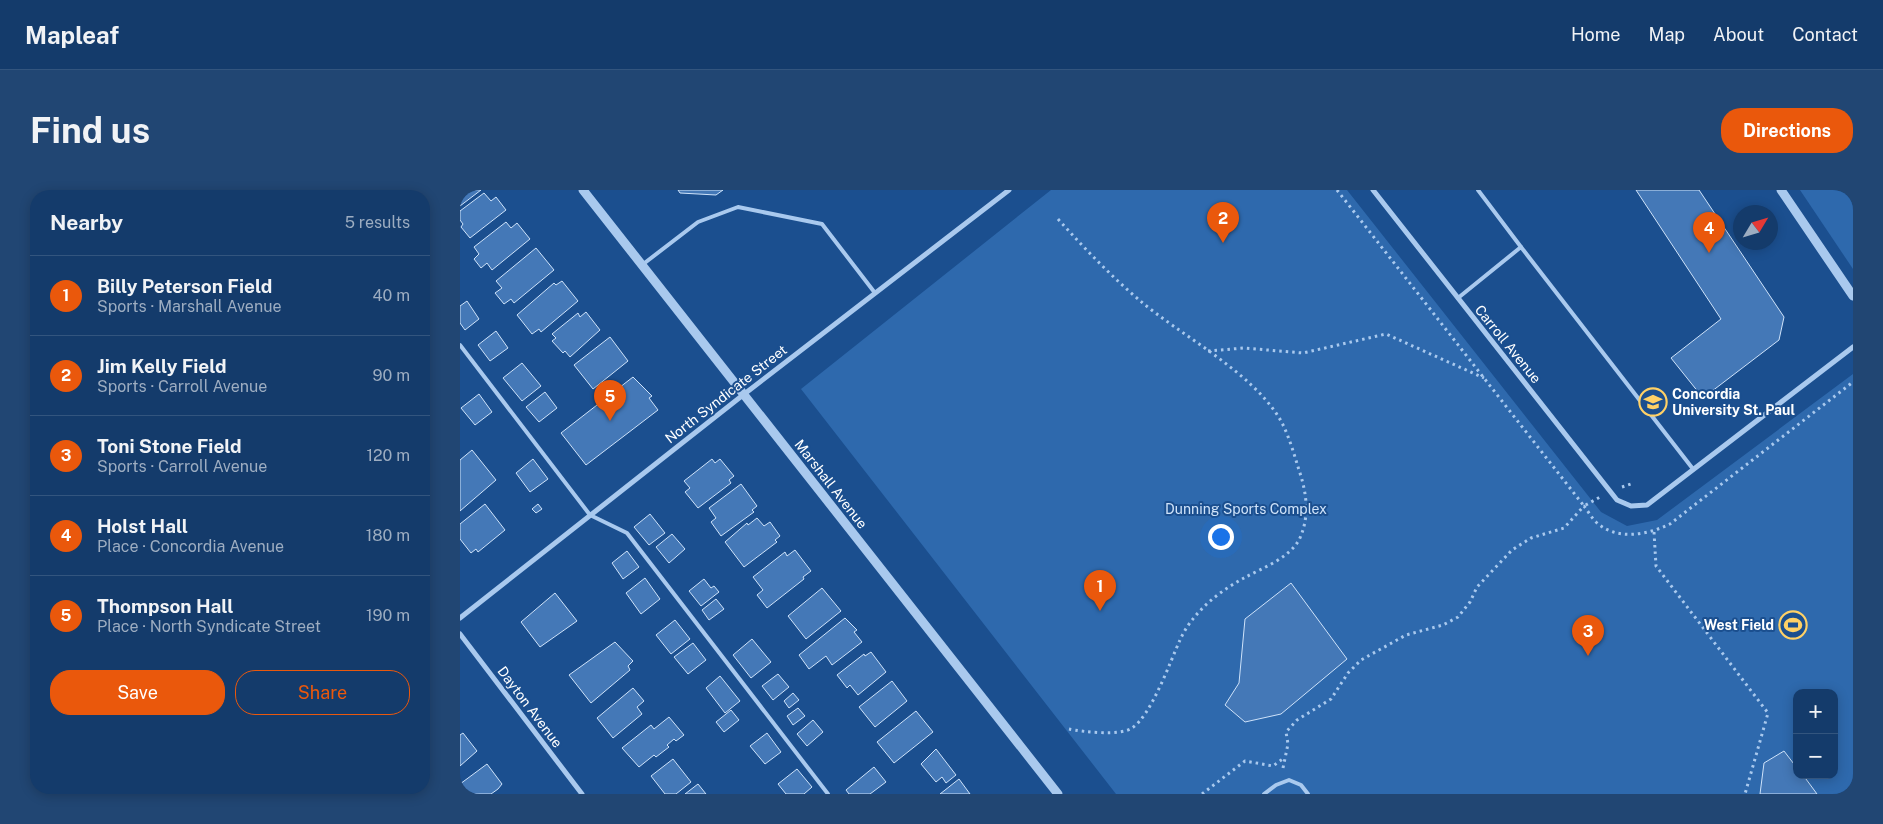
<!DOCTYPE html>
<meta charset="utf-8">
<style>
body{margin:0;font-family:"Public Sans",sans-serif;background:#214673;color:#f1f3f6}
.controls{position:absolute;right:15px;bottom:15px;display:grid;overflow:hidden;border-radius:10px;box-shadow:0 2px 12px #0003}
.controls button{width:45px;height:45px;display:grid;place-items:center;padding:0;border:0;border-bottom:1px solid #33557e;background:#143b6b;color:#f1f3f6;font:25px sans-serif}
.compass{position:absolute;left:1273px;top:15px;width:45px;height:45px;border-radius:50%;background:#143b6b;box-shadow:0 2px 12px #0003;rotate:52deg}
.you{position:absolute;left:760px;top:346px;width:18px;height:18px;margin:-12px;border:4px solid #fff;border-radius:50%;background:#1a73e8;box-shadow:0 0 0 8px #1a73e833}
.badge{display:grid;place-items:center;width:32px;height:32px;border-radius:50%;background:#ea580c;color:#fff;font-size:16px;font-weight:700}
.pin{position:absolute;translate:-50% -41px;filter:drop-shadow(0 1px 2px #0008)}
.pin::after{content:'';position:absolute;top:26px;width:18px;height:15px;background:inherit;clip-path:polygon(0 0,100% 0,50% 100%)}
.list{margin:0;padding:0;list-style:none}
h2{display:flex;justify-content:space-between;align-items:center;height:65px;margin:0;padding:0 20px;font-size:21px}
h2 small{font-size:16px;font-weight:400;color:#9dadc1}
.list li{display:grid;grid-template-columns:32px 1fr auto;gap:15px;align-items:center;box-sizing:border-box;height:80px;padding:0 20px;border-top:1px solid #33557e}
.list b{display:block;font-size:19px;white-space:nowrap}
.list p{margin:0;font-size:16px;white-space:nowrap;color:#9dadc1}
.list em{font-size:16px;font-style:normal;color:#9dadc1}
.actions{display:flex;gap:10px;padding:15px 20px}
.actions a{flex:1;padding:11px 0;border:1px solid #ea580c;border-radius:20px;text-align:center;font-size:18px;color:#ea580c}
.actions .main{background:#ea580c;color:#fff}
.map{position:relative;flex:none;width:1393px;height:604px;overflow:hidden;border-radius:20px}
header{display:flex;align-items:center;gap:30px;box-sizing:border-box;height:70px;padding:0 25px;background:#143b6b;border-bottom:1px solid #33557e}
header strong{font-size:24px}
nav{display:flex;gap:28px;margin-inline-start:auto;font-size:18px}
.intro{display:flex;align-items:center;justify-content:space-between;box-sizing:border-box;height:120px;padding:0 30px}
h1{margin:0;font-size:35px}
.button{padding:12px 22px;border-radius:20px;background:#ea580c;color:#fff;font-size:18px;font-weight:700}
main{display:flex;gap:30px;padding:0 30px}
aside{flex:1;background:#143b6b;border-radius:20px;box-shadow:0 2px 12px #0003}
.map>svg:first-child{display:block}
.green{fill:#2e69ad;fill-rule:evenodd}
.building{fill:#4478b7;stroke:#cfe3fa}
.lines{fill:none;stroke-linecap:round;stroke-linejoin:round}
.path{stroke:#a9c9ee;stroke-width:3;stroke-dasharray:2.5 4;stroke-linecap:butt}
.service{stroke:#a9c9ee;stroke-width:4}
.minor{stroke:#a9c9ee;stroke-width:5}
.tertiary{stroke:#a9c9ee;stroke-width:9}
.labels{text-anchor:middle;stroke-width:4;stroke-linejoin:round;paint-order:stroke}
.street-label{font-size:14px;fill:#fff;stroke:#1b4f8f}
.poi-label{font-size:14px;font-weight:bold;fill:#fff;stroke:#1b4f8f;text-anchor:start}
.park-label{font-size:14px;fill:#cfe3fa;stroke:#1b4f8f}
</style>
<header>
<strong>Mapleaf</strong>
<nav><a>Home</a><a>Map</a><a>About</a><a>Contact</a></nav>
</header>
<div class="intro"><h1>Find us</h1><a class="button">Directions</a></div>
<main>
<aside>
<h2>Nearby<small>5 results</small></h2>
<ul class="list">
<li><span class="badge">1</span><div><b>Billy Peterson Field</b><p>Sports · Marshall Avenue</p></div><em>40 m</em></li>
<li><span class="badge">2</span><div><b>Jim Kelly Field</b><p>Sports · Carroll Avenue</p></div><em>90 m</em></li>
<li><span class="badge">3</span><div><b>Toni Stone Field</b><p>Sports · Carroll Avenue</p></div><em>120 m</em></li>
<li><span class="badge">4</span><div><b>Holst Hall</b><p>Place · Concordia Avenue</p></div><em>180 m</em></li>
<li><span class="badge">5</span><div><b>Thompson Hall</b><p>Place · North Syndicate Street</p></div><em>190 m</em></li>
</ul>
<div class="actions"><a class="main">Save</a><a>Share</a></div>
</aside>
<div class="map">
<svg width="1393" height="604" viewBox="0 0 1393 604">
<rect width="100%" height="100%" fill="#1b4f8f"/>
<g class="green">
<path d="M591,0H887L1141,322L1167,336L1197,330L1393,184V604H656L341,199ZM1337,503H1374V585H1337Z"/>
<polygon points="1340,0 1393,0 1393,79"/>
</g>
<g class="building">
<polygon points="0,0 21,0 0,16"/>
<polygon points="218,0 263,0 256,5 220,3"/>
<polygon points="1176,0 1239,0 1324,127 1319,150 1243,208 1211,168 1261,129"/>
<polygon points="24,3 31,11 36,7 46,20 10,48 1,37 3,34 0,30 0,21"/>
<polygon points="46,32 51,38 57,33 70,49 32,80 27,73 21,78 14,69 19,64 14,57"/>
<polygon points="76,58 94,80 54,113 51,109 44,114 35,103 42,98 36,91"/>
<polygon points="102,91 118,111 81,142 79,139 72,144 57,125 94,93 96,95"/>
<polygon points="7,111 19,129 5,140 0,133 0,116"/>
<polygon points="126,122 140,140 110,167 105,161 103,163 92,151 96,148 92,144 118,123 120,127"/>
<polygon points="36,141 48,158 30,171 18,155"/>
<polygon points="150,147 168,171 133,199 114,175"/>
<polygon points="62,173 81,196 62,211 43,188"/>
<polygon points="173,187 192,206 189,208 198,220 126,275 101,243"/>
<polygon points="85,202 97,218 79,232 66,217"/>
<polygon points="19,204 32,222 15,235 1,218"/>
<polygon points="12,260 36,290 0,321 0,270"/>
<polygon points="73,269 88,289 70,302 56,283"/>
<polygon points="252,269 255,273 260,269 274,286 269,290 271,293 238,318 225,302 230,298 224,291"/>
<polygon points="281,294 297,316 292,320 294,322 261,346 251,332 256,328 249,318"/>
<polygon points="25,314 45,340 18,362 16,359 11,363 0,349 0,334"/>
<polygon points="78,314 82,319 76,323 72,319"/>
<polygon points="190,324 205,343 189,355 174,337"/>
<polygon points="297,328 304,336 310,332 320,346 315,350 317,352 284,377 265,352 287,333 288,335"/>
<polygon points="212,344 225,359 209,373 196,357"/>
<polygon points="335,360 351,381 343,387 344,389 307,418 297,405 303,400 293,387 325,362 327,366"/>
<polygon points="167,361 179,377 163,389 152,373"/>
<polygon points="185,388 200,409 181,424 166,403"/>
<polygon points="244,389 251,398 254,396 259,402 241,416 229,401"/>
<polygon points="831,393 887,469 821,524 785,532 765,515 779,493 785,429"/>
<polygon points="362,398 381,421 346,449 328,426"/>
<polygon points="95,403 117,431 80,457 61,432"/>
<polygon points="256,409 264,419 249,430 242,420"/>
<polygon points="385,428 397,440 394,442 402,452 372,475 366,466 349,479 339,465"/>
<polygon points="215,430 230,449 211,464 196,445"/>
<polygon points="292,449 311,472 291,488 273,465"/>
<polygon points="155,452 173,471 168,476 170,480 131,513 109,485"/>
<polygon points="233,453 246,470 228,484 214,467"/>
<polygon points="411,462 426,482 398,505 390,495 387,498 377,485 404,464 405,466"/>
<polygon points="318,484 329,497 313,510 302,496"/>
<polygon points="260,486 280,511 265,523 246,498"/>
<polygon points="432,491 447,511 415,537 399,517"/>
<polygon points="173,498 184,511 177,517 182,524 153,548 137,528"/>
<polygon points="333,503 339,510 329,518 324,511"/>
<polygon points="338,518 345,526 333,535 327,526"/>
<polygon points="271,520 279,530 264,542 256,532"/>
<polygon points="456,521 473,542 434,573 417,552"/>
<polygon points="209,527 224,545 216,551 214,549 207,555 209,557 196,567 194,565 179,577 162,558 191,535 194,539"/>
<polygon points="353,530 363,542 347,556 337,544"/>
<polygon points="3,543 17,561 0,576 0,545"/>
<polygon points="307,543 321,562 305,574 290,556"/>
<polygon points="476,559 496,585 486,593 482,587 476,592 461,574"/>
<polygon points="1324,561 1337,578 1337,585 1343,585 1357,604 1300,604 1304,573"/>
<polygon points="213,569 231,592 216,604 205,604 191,586"/>
<polygon points="27,574 42,594 38,599 31,604 0,604 0,594"/>
<polygon points="414,577 426,592 410,604 389,604 386,600"/>
<polygon points="337,579 352,597 344,604 326,604 318,594"/>
<polygon points="499,589 510,604 480,604"/>
<polygon points="238,594 246,604 225,604"/>
</g>
<g class="lines">
<g class="path">
<polyline points="877,0 1124,316 1140,307"/>
<path d="M598,29C624,58 649,84 678,109C721,146 793,182 821,231C829,246 834,264 839,280C847,304 850,327 839,350C828,369 802,378 784,388C758,402 732,423 720,450C710,472 691,526 672,538C660,546 623,542 609,539"/>
<polyline points="748,161 784,158 843,163 926,144 1024,188"/>
<polyline points="1162,297 1174,293"/>
<polyline points="1194,342 1196,376 1308,523 1285,604"/>
<path d="M823,578L828,554L826,542L837,530L871,509L888,483L901,470L946,445L983,435L998,427L1010,412L1017,397L1052,360L1071,348L1104,338L1124,316C1128,321 1131,327 1136,332C1156,351 1187,345 1210,334L1393,192"/>
<polyline points="742,604 785,571 813,576 824,568"/>
</g>
<g class="service">
<polyline points="1018,0 1061,57"/>
<polyline points="182,75 238,32 278,17 362,34 415,103"/>
<polyline points="998,108 1061,57 1233,279"/>
<polyline points="0,155 130,325 167,343 368,604"/>
<polyline points="804,604 816,595 829,590 841,595 848,604"/>
</g>
<g class="minor">
<polyline points="913,0 1157,310 1171,316 1187,315 1393,157"/>
<polyline points="0,428 283,205 549,0"/>
<polyline points="0,444 122,604"/>
</g>
<g class="tertiary">
<polyline points="123,0 598,604"/>
<polyline points="1321,0 1393,106"/>
</g>
</g>
<defs>
<g id="university-ring" transform="scale(1.4375)"><circle r="9.5" fill="#1b4f8f" stroke="#ffd166" stroke-width="1.5"/><path d="M0-5L7-2L0 1L-7-2ZM-4 1L0 2.5L4 1V4Q0 6-4 4Z" fill="#ffd166"/></g>
<g id="stadium-ring" transform="scale(1.4375)"><circle r="9.5" fill="#1b4f8f" stroke="#ffd166" stroke-width="1.5"/><path d="M0-5a6.5 5 0 1 0 0 10a6.5 5 0 1 0 0-10ZM-3.5-1.8h7v3.6h-7Z" fill="#ffd166"/></g>
</defs>
<g fill-rule="evenodd">
<use href="#university-ring" x="1193" y="212"/>
<use href="#stadium-ring" x="1333" y="435"/>
</g>
<g class="labels">
<g class="street-label">
<text transform="translate(1048 154) rotate(51)" y="5">Carroll Avenue</text>
<text transform="translate(266 204) rotate(-38)" y="5">North Syndicate Street</text>
<text transform="translate(371 294) rotate(52)" y="5">Marshall Avenue</text>
<text transform="translate(70 517) rotate(53)" y="5">Dayton Avenue</text>
</g>
<g class="poi-label">
<text x="1212" y="209">Concordia<tspan x="1212" dy="16">University St. Paul</tspan></text>
<text x="1314" y="440" text-anchor="end">West Field</text>
</g>
<g class="park-label">
<text x="786" y="324">Dunning Sports Complex</text>
</g>
</g>
</svg>
<div class="controls">
<button>+</button>
<button>−</button>
</div>
<svg class="compass" viewBox="-18 -18 36 36"><path d="M0-13l5 13h-10z" fill="#e53935"/><path d="M0 13l5-13h-10z" fill="#9dadc1"/></svg>
<div class="you"></div>
<div class="pin badge" style="left:640px;top:421px">1</div>
<div class="pin badge" style="left:763px;top:53px">2</div>
<div class="pin badge" style="left:1128px;top:466px">3</div>
<div class="pin badge" style="left:1249px;top:63px">4</div>
<div class="pin badge" style="left:150px;top:231px">5</div>
</div>
</main>
